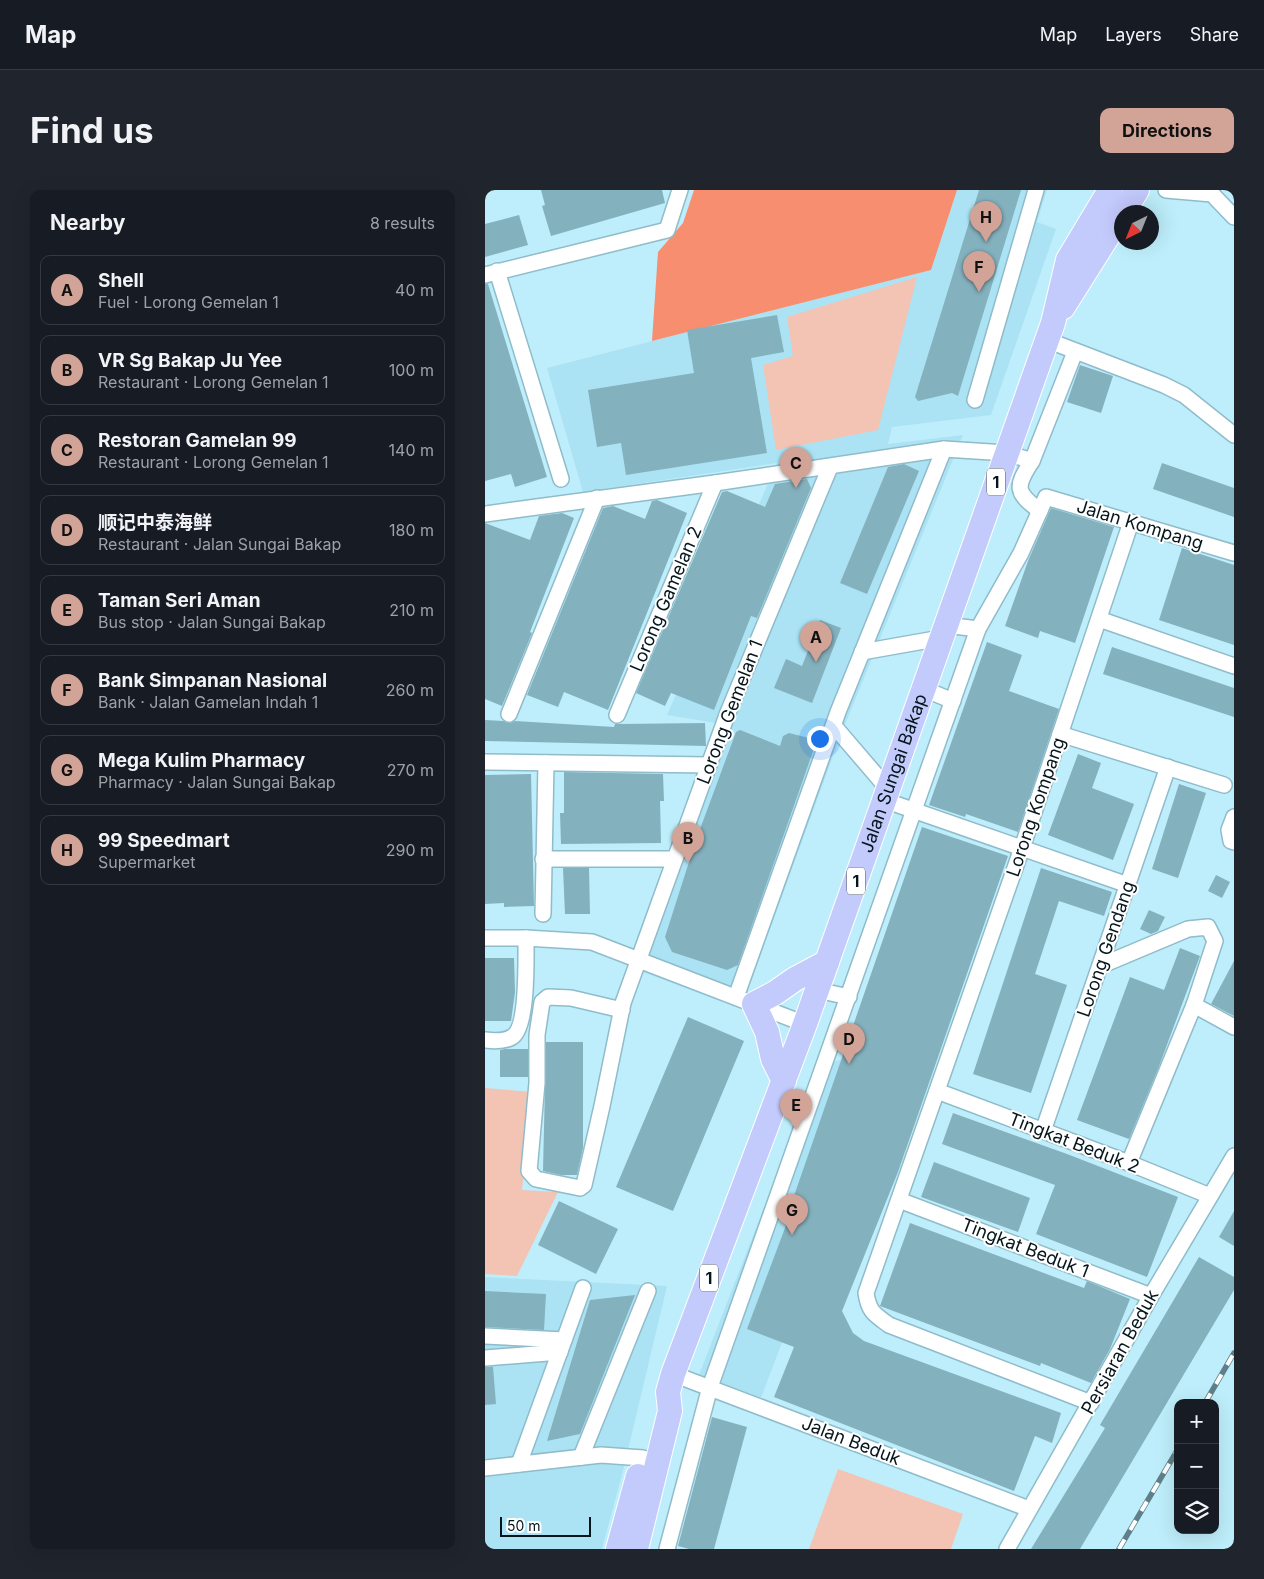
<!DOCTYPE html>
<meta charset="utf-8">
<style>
body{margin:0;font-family:Inter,"Noto Sans SC",sans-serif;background:#20242c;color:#f1f3f6}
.controls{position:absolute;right:15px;bottom:15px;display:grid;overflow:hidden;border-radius:10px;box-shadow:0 5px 20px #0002}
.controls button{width:45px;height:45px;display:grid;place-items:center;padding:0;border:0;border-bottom:1px solid #363941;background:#171b24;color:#f1f3f6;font:25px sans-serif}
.compass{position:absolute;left:629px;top:15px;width:45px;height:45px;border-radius:50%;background:#171b24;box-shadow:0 5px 20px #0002;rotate:223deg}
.scale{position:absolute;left:15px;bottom:12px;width:91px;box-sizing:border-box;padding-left:5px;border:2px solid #05171c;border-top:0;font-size:14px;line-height:18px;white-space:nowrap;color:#05171c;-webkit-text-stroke:4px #fff;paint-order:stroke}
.you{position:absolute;left:334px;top:548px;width:18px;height:18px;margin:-12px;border:4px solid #fff;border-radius:50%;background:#1a73e8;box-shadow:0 0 0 8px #1a73e833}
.badge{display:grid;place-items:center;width:32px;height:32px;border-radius:50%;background:#d2a498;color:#111;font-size:16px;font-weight:700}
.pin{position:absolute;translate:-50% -41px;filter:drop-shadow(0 1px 2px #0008)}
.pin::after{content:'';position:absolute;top:26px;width:18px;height:15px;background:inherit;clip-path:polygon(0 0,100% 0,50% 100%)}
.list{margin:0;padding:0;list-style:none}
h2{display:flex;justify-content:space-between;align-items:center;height:65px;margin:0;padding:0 20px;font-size:21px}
h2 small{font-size:16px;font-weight:400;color:#9ea1a6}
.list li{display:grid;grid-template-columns:32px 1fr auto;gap:15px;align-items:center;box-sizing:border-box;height:70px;margin:0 10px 10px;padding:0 10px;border:1px solid #363941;border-radius:10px}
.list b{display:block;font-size:19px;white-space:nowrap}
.list p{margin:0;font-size:16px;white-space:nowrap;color:#9ea1a6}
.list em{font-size:16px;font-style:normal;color:#9ea1a6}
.icon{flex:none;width:28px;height:28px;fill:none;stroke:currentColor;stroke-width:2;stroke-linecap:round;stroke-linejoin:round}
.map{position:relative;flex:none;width:749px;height:1359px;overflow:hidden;border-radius:10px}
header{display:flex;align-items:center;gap:30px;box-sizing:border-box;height:70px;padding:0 25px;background:#171b24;border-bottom:1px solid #363941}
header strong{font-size:24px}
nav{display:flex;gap:28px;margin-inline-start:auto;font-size:18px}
.intro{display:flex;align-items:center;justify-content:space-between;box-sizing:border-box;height:120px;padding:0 30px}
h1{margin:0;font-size:35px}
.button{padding:12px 22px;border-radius:10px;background:#d2a498;color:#111;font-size:18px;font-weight:700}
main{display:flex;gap:30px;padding:0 30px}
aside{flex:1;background:#171b24;border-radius:10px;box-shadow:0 5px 20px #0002}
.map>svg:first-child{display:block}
.built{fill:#abe3f4}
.green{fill:#f3c3b4}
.forest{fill:#f68e6f}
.building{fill:#84b1be}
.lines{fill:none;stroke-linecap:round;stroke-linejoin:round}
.minor-casing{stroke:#8fbcca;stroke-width:18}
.trunk-casing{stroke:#fff;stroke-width:26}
.minor{stroke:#fff;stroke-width:15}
.trunk{stroke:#c3cafc;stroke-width:24}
.rail-casing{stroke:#5f8089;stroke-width:5.5}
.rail{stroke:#fff;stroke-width:4;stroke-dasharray:11;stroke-linecap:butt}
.labels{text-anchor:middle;stroke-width:4;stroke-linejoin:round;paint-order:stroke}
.shield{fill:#fff;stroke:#505d60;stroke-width:1}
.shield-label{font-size:16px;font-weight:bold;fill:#05171c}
.street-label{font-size:18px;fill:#05171c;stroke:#fff}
</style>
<header>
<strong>Map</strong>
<nav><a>Map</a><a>Layers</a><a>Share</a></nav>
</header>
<div class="intro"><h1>Find us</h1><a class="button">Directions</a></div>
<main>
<aside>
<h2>Nearby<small>8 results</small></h2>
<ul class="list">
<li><span class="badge">A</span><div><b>Shell</b><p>Fuel · Lorong Gemelan 1</p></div><em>40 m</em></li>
<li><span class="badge">B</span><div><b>VR Sg Bakap Ju Yee</b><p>Restaurant · Lorong Gemelan 1</p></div><em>100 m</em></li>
<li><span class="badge">C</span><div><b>Restoran Gamelan 99</b><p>Restaurant · Lorong Gemelan 1</p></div><em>140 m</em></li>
<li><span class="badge">D</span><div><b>顺记中泰海鲜</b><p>Restaurant · Jalan Sungai Bakap</p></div><em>180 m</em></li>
<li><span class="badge">E</span><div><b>Taman Seri Aman</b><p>Bus stop · Jalan Sungai Bakap</p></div><em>210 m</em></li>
<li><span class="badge">F</span><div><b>Bank Simpanan Nasional</b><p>Bank · Jalan Gamelan Indah 1</p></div><em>260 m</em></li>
<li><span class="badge">G</span><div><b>Mega Kulim Pharmacy</b><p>Pharmacy · Jalan Sungai Bakap</p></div><em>270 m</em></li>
<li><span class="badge">H</span><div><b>99 Speedmart</b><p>Supermarket</p></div><em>290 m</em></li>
</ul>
</aside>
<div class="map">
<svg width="749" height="1359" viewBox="0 0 749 1359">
<rect width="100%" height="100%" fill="#beeefb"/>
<g class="built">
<polygon points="472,0 562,0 552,32 571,39 506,225 407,237 403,254 478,245 355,547 256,819 142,776 231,533 182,525 292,273 98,302 62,178 445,80"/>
<polygon points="412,848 276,1208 214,1185 333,878"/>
<polygon points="0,1087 182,1096 138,1281 117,1359 0,1359"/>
</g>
<g class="green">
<polygon points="432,87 393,240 291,260 278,175 308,166 302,127"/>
<polygon points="0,898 48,902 37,1000 73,1002 32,1086 0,1084"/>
<polygon points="353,1279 478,1324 466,1359 324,1359"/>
</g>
<polygon class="forest" points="209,0 472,0 446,80 167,151 173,62 198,33"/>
<g class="building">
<polygon points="56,0 177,0 180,13 66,46 57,16 60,15"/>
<polygon points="494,0 536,0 473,206 467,203 433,211 430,207"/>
<polygon points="34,25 43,55 0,67 0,34"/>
<polygon points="0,94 3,94 62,287 30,297 26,284 0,291"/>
<polygon points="292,125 299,162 266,168 282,263 141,285 136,253 112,257 103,200 209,183 202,140"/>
<polygon points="595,175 628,186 616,223 582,212"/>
<polygon points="677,273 749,298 749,327 668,299"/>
<polygon points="419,274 434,281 382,404 355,393 403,277"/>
<polygon points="322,289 326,298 272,428 266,426 229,520 186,503 180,516 151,503 237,302 242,301 280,317 290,294"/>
<polygon points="172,310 202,323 123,520 79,502 73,517 42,505 118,318 128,316 160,329 167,311"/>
<polygon points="566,318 629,337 590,453 555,441 553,448 520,436 543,371"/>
<polygon points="77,323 89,328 45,442 47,443 17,516 0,509 0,333 45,350 54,326"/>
<polygon points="697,358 749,375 749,455 674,430"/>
<polygon points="335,430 356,438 327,513 289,498 301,469 317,476"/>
<polygon points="502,452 537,465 524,501 574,519 533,642 481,624 480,627 444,615"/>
<polygon points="627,457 749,498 749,527 618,484"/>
<polygon points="0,530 18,531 25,533 30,531 129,537 130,534 135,534 220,533 221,556 0,551"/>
<polygon points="255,540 295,556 298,546 304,543 332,550 253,775 242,780 187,762 180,747 211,650 251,542"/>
<polygon points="593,564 616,573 607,598 649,614 628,670 563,645"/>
<polygon points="79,582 178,584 179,611 175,611 176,653 76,654 75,623 79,623"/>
<polygon points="46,584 49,716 19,717 19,713 0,714 0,585"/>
<polygon points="694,594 721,603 693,688 667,679"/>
<polygon points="437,637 523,666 413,982 357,1121 368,1143 379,1151 576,1223 567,1253 550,1246 529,1301 289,1207 309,1157 262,1139 303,1030 301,1029"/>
<polygon points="78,678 104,678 105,724 80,724"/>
<polygon points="556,678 627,702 619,726 574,711 550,784 582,795 546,903 488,884"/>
<polygon points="731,685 745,692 737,708 723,701"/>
<polygon points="664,720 680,727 673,741 666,744 655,739"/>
<polygon points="695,758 715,766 673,879 644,949 592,930 645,787 679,800"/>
<polygon points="0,768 29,768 30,802 26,831 0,831"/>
<polygon points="749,771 749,826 726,814"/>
<polygon points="203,827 259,851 188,1021 131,997"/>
<polygon points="61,852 98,852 98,958 92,985 76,985 58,981"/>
<polygon points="20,859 43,859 43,887 15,887 15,860"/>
<polygon points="468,923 582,964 693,1007 662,1087 551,1044 570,995 457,954"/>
<polygon points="449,972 545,1008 533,1042 436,1007"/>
<polygon points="74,1011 133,1039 111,1084 53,1055"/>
<polygon points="749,1021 749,1056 734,1047"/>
<polygon points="425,1033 599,1098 602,1091 645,1109 625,1159 606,1193 556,1173 555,1176 395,1116"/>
<polygon points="714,1067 749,1087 749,1100 595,1359 546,1359 620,1238 615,1235"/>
<polygon points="0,1101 61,1104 59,1140 0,1137"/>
<polygon points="150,1105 95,1244 62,1251 105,1110"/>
<polygon points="0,1177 8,1177 11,1214 0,1215"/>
<polygon points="227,1227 262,1237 229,1359 204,1359 193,1356"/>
</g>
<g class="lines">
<g class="minor-casing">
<g id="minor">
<polyline points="681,0 727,4 749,27"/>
<polyline points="12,81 76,289"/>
<polyline points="0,85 182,40 195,0"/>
<polyline points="562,150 679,195 699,205 749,245"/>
<polyline points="490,210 551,0"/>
<path d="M555,321C530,302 530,297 547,271L590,162"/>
<polyline points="0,324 230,293 459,259 522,263 547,271"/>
<polyline points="614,429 749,476"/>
<polyline points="461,435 493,439"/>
<polyline points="377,462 456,448"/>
<polyline points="439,499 468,511"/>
<polyline points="24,524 112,308"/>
<polyline points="132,525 230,293"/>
<polyline points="349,536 403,599"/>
<polyline points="575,544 739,595"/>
<polyline points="0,572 224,575"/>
<polyline points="399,610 643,695"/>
<polyline points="749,627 744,640 746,651 749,652"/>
<polyline points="58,669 190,669"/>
<polyline points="58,724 61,573"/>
<polyline points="0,748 41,748 107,752 320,834"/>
<polyline points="615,776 703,739 723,737 730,751 709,815 644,973"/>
<polyline points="332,800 364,807"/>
<polyline points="251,807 353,522 459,259"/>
<polyline points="709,815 749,837"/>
<polyline points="137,820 86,808 63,807 57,812 52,845 52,893 44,981 51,989 95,998 99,995 117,916 138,813 242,525 345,277"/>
<path d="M0,850C8,851 19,852 27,847C43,838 41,767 41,748"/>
<polyline points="452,901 644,973 725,1006"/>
<polyline points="558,941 683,577"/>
<polyline points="414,1010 666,1106"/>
<polyline points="0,1146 79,1150"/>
<polyline points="0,1168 75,1162"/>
<polyline points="188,1184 544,1319"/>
<path d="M606,1213L404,1135C389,1124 384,1122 381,1103L537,658L646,332"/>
<polyline points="96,1267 163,1101"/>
<polyline points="34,1274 98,1098"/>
<polyline points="0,1278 116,1265 158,1268"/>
<polyline points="182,1359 225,1197 493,439 536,363 561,307 749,363"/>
<polyline points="522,1359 666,1106 749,966"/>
</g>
</g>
<g class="trunk-casing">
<g id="trunk">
<polyline points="638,22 652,0"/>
<polyline points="578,117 636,25"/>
<polyline points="299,891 288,869 282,842 269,814 290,803 310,789 342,772"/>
<polyline points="133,1359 153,1286"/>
<path id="s1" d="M151,1359L185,1221L183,1202L188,1184L320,834L568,133L583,70L625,0"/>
</g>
</g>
<use href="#minor" class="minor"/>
<use href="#trunk" class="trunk"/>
<g class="rail-casing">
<g id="rail">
<polyline points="720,1213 749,1163"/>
<polyline points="634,1359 693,1259"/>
</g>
</g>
<use href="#rail" class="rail"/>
</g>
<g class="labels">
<g class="shield">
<rect x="502" y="278.5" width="18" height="27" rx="4"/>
<rect x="362" y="677.5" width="18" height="27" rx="4"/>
<rect x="215" y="1074.5" width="18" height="27" rx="4"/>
</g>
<g class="shield-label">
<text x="511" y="298">1</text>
<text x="371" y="697">1</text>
<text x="224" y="1094">1</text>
</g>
<g class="street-label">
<text transform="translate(655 335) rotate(17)" y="6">Jalan Kompang</text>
<text transform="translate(181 409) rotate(-67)" y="6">Lorong Gamelan 2</text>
<text transform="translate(245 522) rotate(-69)" y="6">Lorong Gemelan 1</text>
<text dy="6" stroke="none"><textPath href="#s1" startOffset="820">Jalan Sungai Bakap</textPath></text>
<text transform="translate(551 617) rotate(-71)" y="6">Lorong Kompang</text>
<text transform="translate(621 759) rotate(-71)" y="6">Lorong Gendang</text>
<text transform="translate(589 953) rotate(21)" y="6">Tingkat Beduk 2</text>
<text transform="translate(540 1058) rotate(21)" y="6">Tingkat Beduk 1</text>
<text transform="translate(635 1162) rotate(-61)" y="6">Persiaran Beduk</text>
<text transform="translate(366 1251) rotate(21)" y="6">Jalan Beduk</text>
</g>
</g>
</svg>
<div class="controls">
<button>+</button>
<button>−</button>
<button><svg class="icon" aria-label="layers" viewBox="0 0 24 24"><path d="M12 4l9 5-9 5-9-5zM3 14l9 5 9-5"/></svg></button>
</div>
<svg class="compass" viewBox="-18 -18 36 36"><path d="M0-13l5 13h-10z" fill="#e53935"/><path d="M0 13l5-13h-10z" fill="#9ea1a6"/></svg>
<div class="scale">50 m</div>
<div class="you"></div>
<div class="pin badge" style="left:331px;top:472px">A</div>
<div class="pin badge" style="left:203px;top:673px">B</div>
<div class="pin badge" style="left:311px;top:298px">C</div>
<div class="pin badge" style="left:364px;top:874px">D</div>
<div class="pin badge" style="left:311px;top:940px">E</div>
<div class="pin badge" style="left:494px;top:102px">F</div>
<div class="pin badge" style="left:307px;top:1045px">G</div>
<div class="pin badge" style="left:501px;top:52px">H</div>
</div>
</main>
